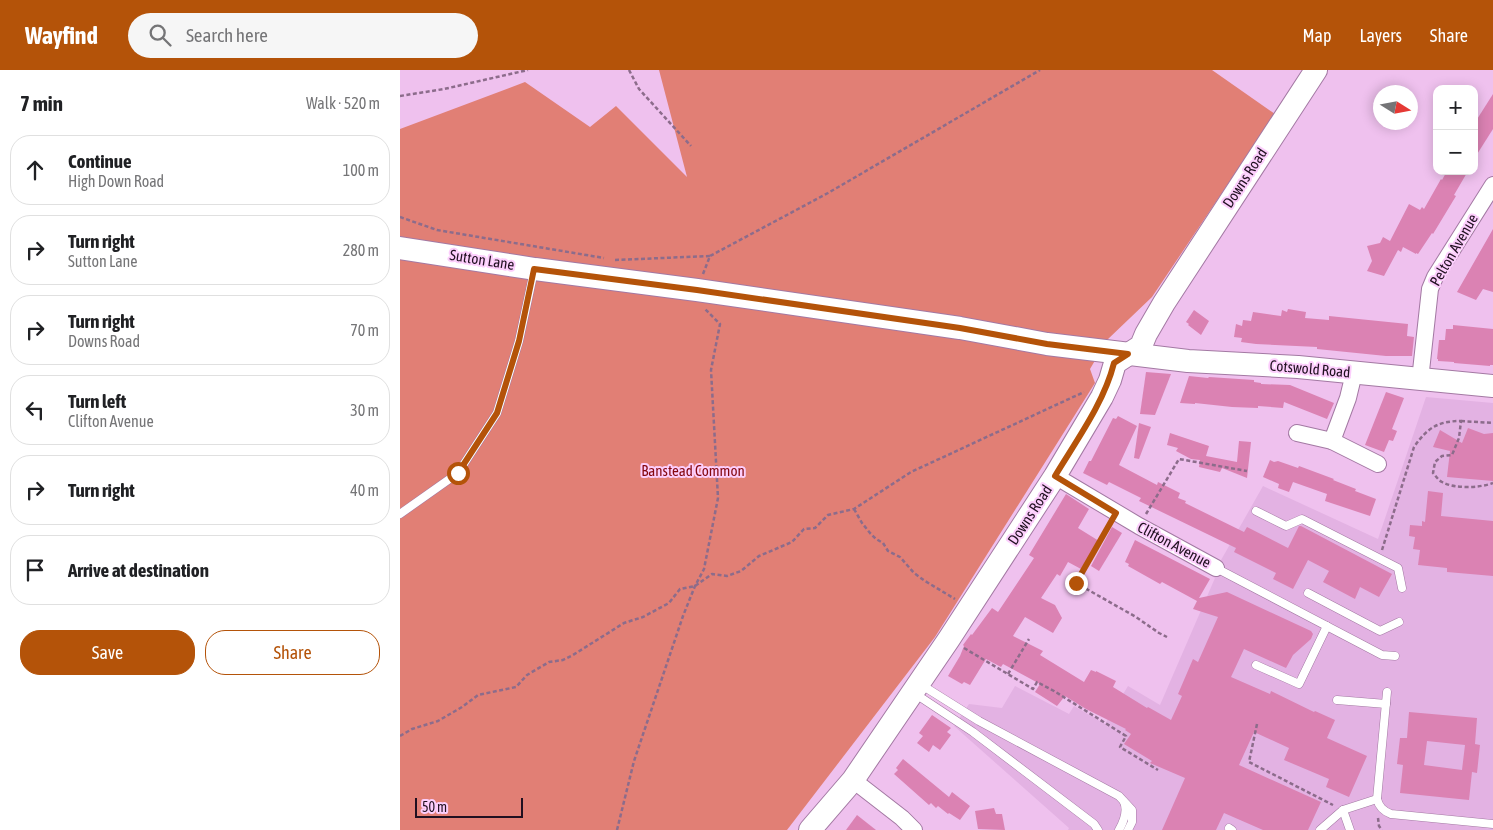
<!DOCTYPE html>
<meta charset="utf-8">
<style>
body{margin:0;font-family:"Asap Condensed",sans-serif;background:#f6f6f6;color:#202124}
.controls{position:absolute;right:15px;top:15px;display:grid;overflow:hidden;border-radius:10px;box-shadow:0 2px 12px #0003}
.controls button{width:45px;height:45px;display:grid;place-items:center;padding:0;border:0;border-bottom:1px solid #e0e0e0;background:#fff;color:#202124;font:25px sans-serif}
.compass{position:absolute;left:973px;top:15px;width:45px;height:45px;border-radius:50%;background:#fff;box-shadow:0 2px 12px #0003;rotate:101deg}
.scale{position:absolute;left:15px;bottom:12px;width:108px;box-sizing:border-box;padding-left:5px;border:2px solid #201020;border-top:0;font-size:14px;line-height:18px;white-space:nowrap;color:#201020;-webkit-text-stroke:4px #fccefc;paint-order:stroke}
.stop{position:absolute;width:15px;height:15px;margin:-11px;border:4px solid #b45309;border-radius:50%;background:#fff}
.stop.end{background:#b45309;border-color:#fff;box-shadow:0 1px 5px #0008}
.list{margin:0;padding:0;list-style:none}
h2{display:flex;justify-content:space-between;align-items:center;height:65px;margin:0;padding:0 20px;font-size:21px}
h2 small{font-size:16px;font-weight:400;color:#757577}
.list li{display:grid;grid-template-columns:32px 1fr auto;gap:15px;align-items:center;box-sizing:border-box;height:70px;margin:0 10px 10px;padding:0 10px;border:1px solid #e0e0e0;border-radius:20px}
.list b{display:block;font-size:19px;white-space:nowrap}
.list p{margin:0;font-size:16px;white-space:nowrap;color:#757577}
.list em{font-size:16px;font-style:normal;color:#757577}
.actions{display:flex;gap:10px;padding:15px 20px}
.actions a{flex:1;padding:11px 0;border:1px solid #b45309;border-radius:20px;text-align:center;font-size:18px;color:#b45309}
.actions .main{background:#b45309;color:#fff}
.icon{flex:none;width:28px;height:28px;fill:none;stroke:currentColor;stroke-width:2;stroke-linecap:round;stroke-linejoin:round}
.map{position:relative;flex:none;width:1093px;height:760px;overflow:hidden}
header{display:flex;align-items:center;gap:30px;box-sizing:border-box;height:70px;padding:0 25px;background:#b45309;color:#fff}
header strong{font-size:24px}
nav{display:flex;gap:28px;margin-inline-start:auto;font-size:18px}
.search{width:350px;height:45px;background:#f6f6f6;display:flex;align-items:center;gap:12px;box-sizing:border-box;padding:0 18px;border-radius:28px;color:#757577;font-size:19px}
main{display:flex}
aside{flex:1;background:#fff}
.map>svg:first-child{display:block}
.built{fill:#e3b2e3}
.forest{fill:#e17f75}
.building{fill:#db82b3;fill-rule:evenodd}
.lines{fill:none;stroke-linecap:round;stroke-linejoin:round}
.lane-casing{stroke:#a379a3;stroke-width:9}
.street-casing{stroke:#a379a3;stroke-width:18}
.secondary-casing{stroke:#a379a3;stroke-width:24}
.path{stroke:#8c6c8b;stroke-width:2.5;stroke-dasharray:4 2.5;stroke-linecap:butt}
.lane{stroke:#fff;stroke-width:8}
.street{stroke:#fff;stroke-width:16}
.secondary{stroke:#fff;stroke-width:22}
.route{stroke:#b45309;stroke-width:6}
.labels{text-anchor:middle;stroke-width:4;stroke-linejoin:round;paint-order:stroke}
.street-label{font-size:15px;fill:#201020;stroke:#fccefc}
.park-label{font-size:15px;fill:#84070f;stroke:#fccefc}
</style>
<header>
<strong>Wayfind</strong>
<div class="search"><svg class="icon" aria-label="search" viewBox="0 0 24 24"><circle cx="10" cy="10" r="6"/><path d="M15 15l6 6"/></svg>Search here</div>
<nav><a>Map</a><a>Layers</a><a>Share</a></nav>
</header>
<main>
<aside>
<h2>7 min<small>Walk · 520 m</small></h2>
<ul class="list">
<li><svg class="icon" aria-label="ahead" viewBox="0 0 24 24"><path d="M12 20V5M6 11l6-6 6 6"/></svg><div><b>Continue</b><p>High Down Road</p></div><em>100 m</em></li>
<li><svg class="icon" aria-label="right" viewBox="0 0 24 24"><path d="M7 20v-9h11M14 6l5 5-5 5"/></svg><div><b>Turn right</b><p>Sutton Lane</p></div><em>280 m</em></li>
<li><svg class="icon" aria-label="right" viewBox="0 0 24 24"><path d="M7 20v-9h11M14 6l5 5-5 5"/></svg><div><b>Turn right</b><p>Downs Road</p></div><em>70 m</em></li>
<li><svg class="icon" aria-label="left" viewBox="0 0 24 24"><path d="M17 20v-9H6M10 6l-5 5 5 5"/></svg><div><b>Turn left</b><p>Clifton Avenue</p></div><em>30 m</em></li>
<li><svg class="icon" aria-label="right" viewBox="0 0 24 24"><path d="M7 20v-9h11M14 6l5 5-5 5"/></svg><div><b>Turn right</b></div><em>40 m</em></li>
<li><svg class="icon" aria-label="arrive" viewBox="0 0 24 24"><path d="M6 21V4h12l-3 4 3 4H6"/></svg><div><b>Arrive at destination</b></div></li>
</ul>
<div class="actions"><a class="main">Save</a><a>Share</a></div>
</aside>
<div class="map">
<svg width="1093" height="760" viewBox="0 0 1093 760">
<rect width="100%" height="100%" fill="#efc1ee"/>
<polygon class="built" points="1026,327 1093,333 1093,760 668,760 669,758 554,656 569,634 602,638 615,616 669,644 674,636 705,654 728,616 760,635 815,508 812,506 863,416 978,469"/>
<polygon class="forest" points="259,0 812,0 875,44 752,227 707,270 690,299 695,313 535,567 387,760 0,760 0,59 125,12 190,57 216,36 287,107"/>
<g class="building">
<polygon points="1093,24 1093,59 1074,89 1074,54"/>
<polygon points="1047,101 1068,101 1054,125 1056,126 1033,164 1032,163 1018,184 1016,183 1016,184 1003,177 1001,182 998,180 984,206 967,201 972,191 967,176 980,173 983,167 990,171 1009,134 1020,140 1022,137 1024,139 1041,109 1042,110"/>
<polygon points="1093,159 1093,222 1083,219 1076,230 1057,222"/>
<polygon points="888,239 906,242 905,248 929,250 929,246 1008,254 1007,266 1014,267 1012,286 986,286 917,279 917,277 856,274 841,272 842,268 834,267 836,254 842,256 843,250 851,251 853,242 881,246 882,240 887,242"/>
<polygon points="794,240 809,251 801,265 788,255 789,254 786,252"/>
<polygon points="1053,255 1093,259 1093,295 1090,295 1090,296 1054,293 1054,292 1038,291 1038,289 1037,289 1039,270 1045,270 1046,259 1053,259"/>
<polygon points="746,302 771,304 755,345 740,344"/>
<polygon points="789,306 808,308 809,307 854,310 854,312 861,313 861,314 890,315 934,333 927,349 884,332 883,338 858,336 858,338 832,337 795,333 795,334 780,333"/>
<polygon points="986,322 1004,328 992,359 997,361 993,371 989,370 984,382 965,375"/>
<polygon points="718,346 737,356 719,395 757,415 758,412 780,423 778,428 786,431 785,433 844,462 847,457 888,478 899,456 901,456 992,504 979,527 960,517 955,529 923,512 929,501 908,490 893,519 873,509 876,503 834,482 836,478 739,431 741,428 709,412 707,415 683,403 689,391 691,391 713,348 716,349"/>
<polygon points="739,353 751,357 739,389 734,388"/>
<polygon points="1068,358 1084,364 1093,363 1093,411 1047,407 1050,381 1033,377 1040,360 1062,373"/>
<polygon points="770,363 809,376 806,386 837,392 839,371 851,372 847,408 822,398 820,402 799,397 800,390 791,389 776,381 778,378 767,375"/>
<polygon points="870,390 874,392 878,391 898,398 899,396 934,409 933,410 956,419 955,421 976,429 970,446 925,431 927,424 893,412 889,422 878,418 879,414 863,407"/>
<polygon points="1028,421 1043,423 1041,446 1093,451 1093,506 1047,502 1047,498 1018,495 1020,480 1013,479 1015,467 1009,466 1010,455 1022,456 1022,451 1025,452"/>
<polygon points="666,424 689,439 678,458 699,471 681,499 668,492 660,506 657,504 641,528 655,535 662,548 653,563 625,547 613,566 643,581 640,585 684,612 691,600 696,602 696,601 716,611 713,617 747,638 748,637 771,650 782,626 778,624 793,589 798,592 818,547 793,539 797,531 762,512 760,514 728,496 729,494 725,492 735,470 810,509 799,528 827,522 911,561 913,564 911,569 893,585 886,598 844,579 831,607 870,624 871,621 914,642 915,641 935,650 927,668 967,686 949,727 926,717 929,709 884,690 889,678 854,662 839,695 921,732 908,760 863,760 824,743 816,760 762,760 785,708 750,693 752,691 724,674 731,664 725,660 726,659 686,639 665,626 657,636 635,622 640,614 603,594 601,597 586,589 570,615 564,612 562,614 548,606 560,586 564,576 563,575 571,564 572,565 592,538 598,542 634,488 629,485"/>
<polygon points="712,457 722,463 699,501 691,496"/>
<path d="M1009,642L1077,648L1075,674L1080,675L1077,703L1072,702L1069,730L1000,723L1003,695L997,694L1000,668H1007ZM1027,671L1065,675L1062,700L1024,695Z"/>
<polygon points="532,645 551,658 547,662 551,665 540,680 533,675 529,682 517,673 523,666 519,663"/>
<polygon points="503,689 549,727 552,722 570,736 560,750 549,743 548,744 538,736 536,738 531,733 529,735 494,704 498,700 496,698"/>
<polygon points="594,738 596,744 602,744 605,760 578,759 575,741"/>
<polygon points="457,745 476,760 446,760"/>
</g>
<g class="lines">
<g class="lane-casing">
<g id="lane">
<polyline points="856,441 886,456 902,449 998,498 1002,518"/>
<polyline points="0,444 58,403 97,343 119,271 134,201"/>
<polyline points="816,498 982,585 995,586"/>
<polyline points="908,523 980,561 999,552"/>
<polyline points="856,595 899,614 927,556"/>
<polyline points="520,614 579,651 719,726 732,740 732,752 728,760"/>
<path d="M987,622L977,729C979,737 983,741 991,744L1093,754"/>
<polyline points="514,623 573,662 694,754 698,760"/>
<polyline points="937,630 986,634"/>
<polyline points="943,740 950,760"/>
<polyline points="829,758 832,760"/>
<path d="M719,760C724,751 728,741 724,732"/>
<polyline points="920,760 943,740 977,729"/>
</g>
</g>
<g class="street-casing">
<g id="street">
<polyline points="1020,310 1030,219 1035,207 1093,115"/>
<polyline points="897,363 932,371 978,394"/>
<polyline points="932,371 948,328 954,303"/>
<polyline points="655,406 739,456 816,498"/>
<polyline points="453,710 502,748 514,760"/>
</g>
</g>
<g class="secondary-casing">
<g id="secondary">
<polyline points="0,178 135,199 297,220 560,258 647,274 788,291 898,297 1093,316"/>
<polyline points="410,760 453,710 549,569 655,406 702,327 710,310 715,293 741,276 746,264 764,233 916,0"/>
</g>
</g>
<g class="path">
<polyline points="229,0 239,19 291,76"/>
<polyline points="0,26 44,19 128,0"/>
<polyline points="0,147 37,160 204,188"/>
<polyline points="215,190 310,186"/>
<polyline points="303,204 310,186 428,123 640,0"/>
<polyline points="1061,351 1093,353"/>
<polyline points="454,439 462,453 470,463 476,469 483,473 488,481 500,487 514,503 525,511 555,529"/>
<polyline points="746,444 779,389 847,401"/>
<polyline points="709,455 676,513 736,547 759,563 767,567"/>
<path d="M982,480L1014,377C1027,358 1038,351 1061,351L1059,368L1052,385L1042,386L1035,392L1033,403C1036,406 1038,410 1042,412C1054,419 1080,418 1093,413"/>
<polyline points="564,578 633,619 637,612 654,621 726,666 720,677 758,700"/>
<polyline points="608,604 629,569"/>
<polyline points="857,654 849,692 933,735"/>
<polyline points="0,666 12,659 38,651 62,637 78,625 116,617 127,605 149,592 163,590 173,585 224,553 243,547 269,533 280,519 295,516 312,504 327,506 341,501 359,486 392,472 404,459 415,458 428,445 454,439 511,402 684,322"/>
<polyline points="978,748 979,756 982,760"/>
<polyline points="217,760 234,691 283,546 295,516 304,499 318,428 311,300 320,254 305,239"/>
</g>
<use href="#lane" class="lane"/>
<use href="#street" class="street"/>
<use href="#secondary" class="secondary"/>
</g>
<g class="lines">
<path class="route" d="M58,403L97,343L119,271L134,199L297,220L560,258L647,274L728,284L714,293C704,333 676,371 655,406L716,443L676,513"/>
</g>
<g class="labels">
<g class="street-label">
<text transform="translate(845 108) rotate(-57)" y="5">Downs Road</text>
<text transform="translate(1054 180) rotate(-60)" y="5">Pelton Avenue</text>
<text transform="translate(82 190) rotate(9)" y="5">Sutton Lane</text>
<text transform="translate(910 299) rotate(5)" y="5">Cotswold Road</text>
<text transform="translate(630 445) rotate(-57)" y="5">Downs Road</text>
<text transform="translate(774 475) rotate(28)" y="5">Clifton Avenue</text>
</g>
<g class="park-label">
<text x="293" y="406">Banstead Common</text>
</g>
</g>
</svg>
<div class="controls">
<button>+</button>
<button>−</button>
</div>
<svg class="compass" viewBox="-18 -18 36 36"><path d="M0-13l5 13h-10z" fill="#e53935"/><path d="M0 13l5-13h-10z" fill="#757577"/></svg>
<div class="scale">50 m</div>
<div class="stop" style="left:58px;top:403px"></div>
<div class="stop end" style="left:676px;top:513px"></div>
</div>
</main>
